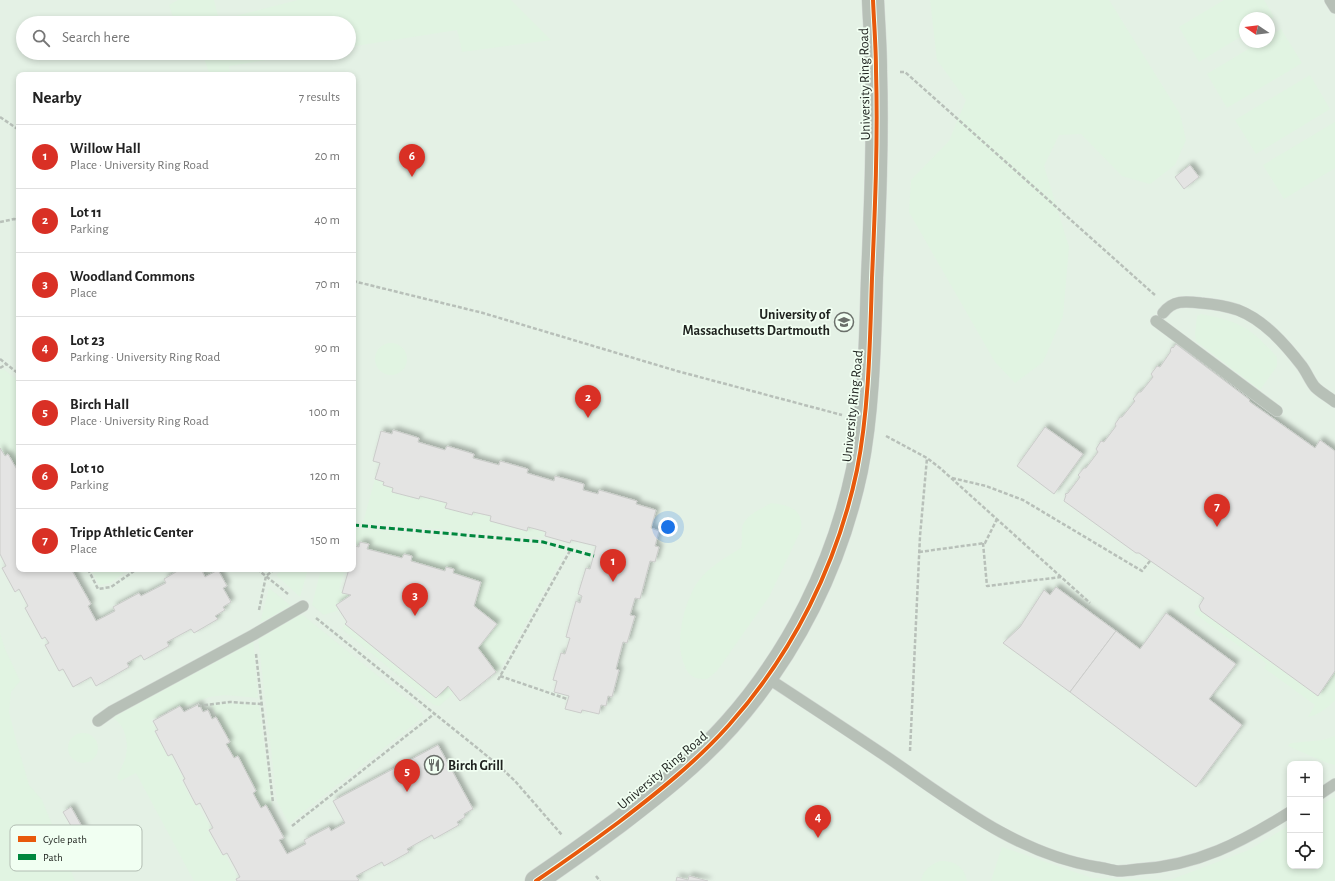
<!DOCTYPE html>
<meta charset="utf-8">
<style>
body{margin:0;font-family:"Alegreya Sans",sans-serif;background:#f6f6f6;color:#222}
.controls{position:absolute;right:12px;bottom:12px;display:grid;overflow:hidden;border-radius:8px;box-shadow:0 2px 6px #0003}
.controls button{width:36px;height:36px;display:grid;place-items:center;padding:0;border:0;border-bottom:1px solid #e0e0e0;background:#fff;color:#222;font:20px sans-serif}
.compass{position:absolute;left:1239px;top:12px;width:36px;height:36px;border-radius:50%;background:#fff;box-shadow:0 2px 6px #0003;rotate:283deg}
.you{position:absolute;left:668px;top:527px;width:14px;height:14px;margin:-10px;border:3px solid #fff;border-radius:50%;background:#1a73e8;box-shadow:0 0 0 6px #1a73e833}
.badge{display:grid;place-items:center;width:26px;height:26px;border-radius:50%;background:#d93025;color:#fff;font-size:13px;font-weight:700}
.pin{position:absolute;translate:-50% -33px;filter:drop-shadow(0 1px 2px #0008)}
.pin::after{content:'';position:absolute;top:21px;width:14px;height:12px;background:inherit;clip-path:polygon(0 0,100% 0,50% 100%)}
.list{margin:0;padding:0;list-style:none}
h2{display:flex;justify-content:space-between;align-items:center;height:52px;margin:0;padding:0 16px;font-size:17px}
h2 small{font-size:13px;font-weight:400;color:#767676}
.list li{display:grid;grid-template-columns:26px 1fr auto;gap:12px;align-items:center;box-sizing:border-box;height:64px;padding:0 16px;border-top:1px solid #e0e0e0}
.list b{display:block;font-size:15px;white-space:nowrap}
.list p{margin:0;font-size:13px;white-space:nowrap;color:#767676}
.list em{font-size:13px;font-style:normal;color:#767676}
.icon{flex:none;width:22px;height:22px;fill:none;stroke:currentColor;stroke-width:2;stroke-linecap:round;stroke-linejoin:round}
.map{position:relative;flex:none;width:1335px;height:881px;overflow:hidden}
.search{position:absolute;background:#fff;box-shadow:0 2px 6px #0003;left:16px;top:16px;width:340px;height:44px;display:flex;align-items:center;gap:10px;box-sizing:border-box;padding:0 14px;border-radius:22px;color:#767676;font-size:15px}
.panel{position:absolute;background:#fff;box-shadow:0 2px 6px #0003;left:16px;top:72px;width:340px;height:500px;border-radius:8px}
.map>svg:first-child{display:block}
.built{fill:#e4f1e5;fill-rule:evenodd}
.green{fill:#e1f4e2}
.building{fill:#e4e4e3;stroke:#cbccca;filter:url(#shadow)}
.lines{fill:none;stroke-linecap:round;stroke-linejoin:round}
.lane-casing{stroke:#d3d8d4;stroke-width:12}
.street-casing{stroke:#d3d8d4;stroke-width:23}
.path{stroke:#b8c0b9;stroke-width:2.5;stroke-dasharray:4 2;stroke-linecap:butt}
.lane{stroke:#b7c0b7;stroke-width:11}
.street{stroke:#b7c0b7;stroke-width:22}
.quiet{stroke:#00873e;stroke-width:3;stroke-dasharray:6 3;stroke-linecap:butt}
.cycleway-casing{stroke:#f1fff2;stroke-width:6}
.cycleway{stroke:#e8590c;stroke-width:4}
.labels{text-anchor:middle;stroke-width:3.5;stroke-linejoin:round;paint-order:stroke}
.street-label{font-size:14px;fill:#1f231f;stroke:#f1fff2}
.poi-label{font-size:14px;font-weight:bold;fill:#1f231f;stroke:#f1fff2;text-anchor:end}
.key{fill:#f1fff2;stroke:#b2bdb3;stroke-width:1}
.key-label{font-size:11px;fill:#1f231f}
</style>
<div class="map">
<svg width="1335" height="881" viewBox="0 0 1335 881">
<defs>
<filter id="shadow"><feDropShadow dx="3.5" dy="-3.5" stdDeviation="2" flood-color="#0004"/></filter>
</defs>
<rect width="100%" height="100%" fill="#f4fcf5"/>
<path class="built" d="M0,0H1335V881H0ZM1245,18H1269V42H1245ZM23,23H349V53H23ZM19,75H353V569H19ZM1290,764H1320V866H1290Z"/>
<g class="green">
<polygon points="178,0 214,0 219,20 298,0 511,0 551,40 462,52 459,37 457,30 349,47 349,23 175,23 169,5"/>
<polygon points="930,0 1109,0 1180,114 1186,140 1175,165 1150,184 1122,176 1081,134 1059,135 1044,166 1069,247 1063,316 1043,362 1015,383 995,362 909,212 911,180 949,141 966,100 937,60"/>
<polygon points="1224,0 1264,0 1274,17 1269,19 1269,18 1245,18 1245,34 1199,62 1179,27"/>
<polygon points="1281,29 1302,63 1227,108 1207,74 1260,42 1269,42 1269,36"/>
<polygon points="202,53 310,53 229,66 230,75 210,75"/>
<polygon points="1310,75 1330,109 1256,154 1235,120"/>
<polygon points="1335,122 1335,168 1284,199 1263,165"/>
<path d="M1201,314C1239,321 1251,328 1277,357V366L1260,390L1196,341L1195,334L1197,316Z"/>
<circle cx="391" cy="359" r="16"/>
<polygon points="3,369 19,381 19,473 9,454 5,456 0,448 0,370"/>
<polygon points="375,479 384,482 383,485 393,488 392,492 419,499 420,496 447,503 446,508 472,515 473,512 491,516 490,521 527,531 528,527 543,531 544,538 366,523 364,522 364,519"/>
<path d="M771,503C789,505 804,509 801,530L769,597L717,671L707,679C701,679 694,679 690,674C688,673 686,669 685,666C674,645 683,610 693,590C703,570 723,559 741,548C743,542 741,536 742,529C743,516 761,509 771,503Z"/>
<polygon points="353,528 535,543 566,551 501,668 496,672 478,648 474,606 481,582 453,573 454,569 447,567 445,571 411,561 412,556 404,554 402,558 367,549 369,545 360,542 359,544 353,543"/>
<polygon points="91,569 129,569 110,583 99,585"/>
<polygon points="284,569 308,569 300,597 276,575"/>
<polygon points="321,569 345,569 339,590 343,592 343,593 351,595 336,605 339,610 324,615 312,605"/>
<polygon points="269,588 291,606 260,623"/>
<path d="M1199,606L1201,611L1317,695L1335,671V700C1328,708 1318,715 1308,717L1315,705L1264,668L1267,664L1252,652L1243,649L1194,613Z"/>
<polygon points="299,615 304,616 414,705 422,713 423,717 314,803 289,824 277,801 258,637"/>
<polygon points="345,624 436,698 448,686 454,693 439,706 434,705 342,629"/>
<polygon points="0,633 5,649 20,681 11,692 9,712 16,740 29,785 42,800 75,881 0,881"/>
<path d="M253,639L258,698L225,695L209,697L197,702L173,710L176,706L151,720L156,729L154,731L167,755L171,756L183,778L181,780L194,804L197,805L211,828L207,829L221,854L225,855L237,877L235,879L236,881H194L136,773L120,781L117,778C119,770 125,763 126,755C129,743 125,724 113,718L114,715H119L122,711Z"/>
<polygon points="231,703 259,705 272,806 268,808 266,805 261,808 253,793 256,791 238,756 234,758 226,744 230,742 211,705"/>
<circle cx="83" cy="748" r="15"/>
<polygon points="1335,736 1335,765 1327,763 1288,746 1289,744 1292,743 1323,740"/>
<polygon points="1335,797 1335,881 991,881 1002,847 1092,878 1170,880 1249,850 1290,825 1290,866 1320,866 1320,806"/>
<path d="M940,861C954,861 964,866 967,881H921C923,870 930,865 940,861Z"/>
</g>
<g class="building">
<polygon points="1190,165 1199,177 1184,189 1175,177"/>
<polygon points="1176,344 1250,400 1249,401 1250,402 1315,448 1320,440 1335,451 1335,671 1318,696 1201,611 1199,606 1204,598 1139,553 1136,553 1064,501 1066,495 1065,494 1068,493 1080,477 1078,475 1084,468 1086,468 1098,452 1096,449 1101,441 1104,442 1116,426 1115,424 1120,417 1122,417 1135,401 1133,399 1139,392 1141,392 1153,377 1151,374 1157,366 1160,367 1171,351 1170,350 1172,347 1173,348"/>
<polygon points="1045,427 1083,454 1054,494 1017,466"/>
<polygon points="393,430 419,438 418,442 445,450 447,446 474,454 473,458 499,465 500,461 528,469 527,473 554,481 555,476 584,484 583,490 598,494 599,490 637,501 636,504 656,510 651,528 659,531 655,546 659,547 655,562 650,561 640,599 635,598 630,615 635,616 627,643 623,642 616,669 619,670 612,697 608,696 606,706 601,705 599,714 582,710 581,713 565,709 569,696 554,692 557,681 553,680 561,653 565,654 570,638 566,637 576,601 580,603 582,596 578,594 586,568 590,569 596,546 571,540 570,543 545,536 546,532 543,531 528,527 527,531 490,521 491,516 473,512 472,515 445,508 447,503 420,496 419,499 392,492 393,488 383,485 384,482 375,479 380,463 373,461 381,431 392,434"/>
<polygon points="0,448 5,456 8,454 19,473 19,569 71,569 91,604 88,606 96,621 115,611 113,607 139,593 141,596 166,583 164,579 181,569 201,569 205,577 218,570 227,586 223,588 231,602 223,607 225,610 215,616 218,619 194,633 191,629 167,642 169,646 144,660 141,655 127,663 129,667 96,686 91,677 73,687 63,669 59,671 45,645 49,643 45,637 42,639 25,608 28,606 19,589 15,592 2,568 6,566 0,554"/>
<polygon points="360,542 369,544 367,549 402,558 404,554 412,556 411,561 445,571 446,567 454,569 453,573 481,582 474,606 497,624 478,648 496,672 460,701 448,686 436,698 345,624 347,622 336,605 351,595 342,593 349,569 353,569 353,554 355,546 359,547"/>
<polygon points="1056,587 1116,631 1070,692 1003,643 1020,627 1044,590 1050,595"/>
<polygon points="1166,613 1236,664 1209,699 1242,725 1196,787 1070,692 1116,631 1140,649"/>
<polygon points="199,704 203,712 208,710 212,719 216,717 230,742 226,744 234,758 238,756 256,791 253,793 261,808 266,805 284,838 279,840 287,854 306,844 304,840 329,827 331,831 345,823 333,801 438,745 473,809 464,814 465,817 457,822 459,825 434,839 432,835 407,849 409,852 384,866 382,862 356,876 359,880 357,881 237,881 236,879 240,877 227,853 223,855 209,830 213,828 200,803 196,805 183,780 185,779 172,754 168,756 155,731 158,730 153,721 180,706 184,712"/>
<polygon points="71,807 89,839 81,843 63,812"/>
<polygon points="689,876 708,881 676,881 677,877 688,880"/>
</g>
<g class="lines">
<g class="lane-casing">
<g id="lane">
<polyline points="1330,0 1335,8"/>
<path d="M1163,313C1173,300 1185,301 1201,303C1213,304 1226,306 1238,310C1264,320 1285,344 1302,366C1307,373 1310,381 1315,387C1321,393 1329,397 1335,402"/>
<polyline points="1156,321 1277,411"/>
<path d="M766,677C807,704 847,730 887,757C953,802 1017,854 1097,867C1104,868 1111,870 1118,871C1125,871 1132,870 1139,869C1197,866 1242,842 1290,812"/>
<polyline points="98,721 112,711 253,635 303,606"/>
<polyline points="1320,794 1335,784"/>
</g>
</g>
<g class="street-casing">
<path id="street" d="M536,881C564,862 592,842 619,822C658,792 696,762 729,725C793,653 837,565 857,470C869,409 870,341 872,278C875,209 878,140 876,71C876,47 874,24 873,0"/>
</g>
<g class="path">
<polyline points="900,72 905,72 1156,296"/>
<polyline points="0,117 19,130"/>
<polyline points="0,222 14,219 19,220"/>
<polyline points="353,281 483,313 677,371 842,415"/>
<polyline points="0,359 19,374"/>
<polyline points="0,368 7,364"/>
<polyline points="886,436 927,458 940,468 1090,603"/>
<polyline points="952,478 986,486 1023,500 1142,571 1150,561"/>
<polyline points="983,543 987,586 1061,577"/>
<polyline points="919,552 985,543 997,519"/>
<polyline points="88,569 98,589 111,587 137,569"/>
<polyline points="257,569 288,594"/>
<polyline points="259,610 266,576 275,569"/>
<polyline points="316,618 497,764 515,781 562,835"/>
<polyline points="256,654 273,803"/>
<polyline points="500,676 567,699"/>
<polyline points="498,680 571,549"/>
<polyline points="198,706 230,702 261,704"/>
<polyline points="910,751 920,536 927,458"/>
<polyline points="292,826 434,714"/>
<polyline points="596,876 600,881"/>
</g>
<use href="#lane" class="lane"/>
<use href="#street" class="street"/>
<polyline class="quiet" points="353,525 543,542 594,556"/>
<g class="cycleway-casing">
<path id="cycleway" d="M536,881C564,862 592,842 619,822C658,792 696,762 729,725C793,653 837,565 857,470C869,409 870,341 872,278C875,209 878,140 876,71C876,47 874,24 873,0"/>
</g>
<use href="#cycleway" class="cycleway"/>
</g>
<defs>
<g id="university-ring" transform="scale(1)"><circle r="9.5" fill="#f1fff2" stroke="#6a6f6a" stroke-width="1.5"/><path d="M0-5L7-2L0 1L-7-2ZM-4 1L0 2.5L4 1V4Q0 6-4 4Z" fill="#6a6f6a"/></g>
<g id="restaurant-ring" transform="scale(1)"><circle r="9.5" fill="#f1fff2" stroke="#6a6f6a" stroke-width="1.5"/><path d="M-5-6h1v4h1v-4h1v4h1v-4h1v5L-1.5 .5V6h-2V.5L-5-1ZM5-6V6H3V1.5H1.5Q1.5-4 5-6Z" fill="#6a6f6a"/></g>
</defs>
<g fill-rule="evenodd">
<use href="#university-ring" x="844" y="322"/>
<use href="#restaurant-ring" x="434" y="765"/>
</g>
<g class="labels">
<g class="street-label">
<text transform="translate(864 84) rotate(-91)" y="5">University Ring Road</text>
<text transform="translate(852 406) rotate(-84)" y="5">University Ring Road</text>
<text transform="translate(662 770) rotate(-40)" y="5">University Ring Road</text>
</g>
<g class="poi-label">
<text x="830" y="319">University of<tspan x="830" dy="16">Massachusetts Dartmouth</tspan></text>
<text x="448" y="770" text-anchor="start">Birch Grill</text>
</g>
</g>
<rect x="10" y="825" width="132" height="46" rx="6" class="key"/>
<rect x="18" y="836" width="18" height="6" fill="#e8590c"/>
<rect x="18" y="854" width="18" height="6" fill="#00873e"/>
<g class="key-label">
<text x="43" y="843">Cycle path</text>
<text x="43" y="861">Path</text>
</g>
</svg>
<div class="controls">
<button>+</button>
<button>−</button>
<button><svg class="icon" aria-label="locate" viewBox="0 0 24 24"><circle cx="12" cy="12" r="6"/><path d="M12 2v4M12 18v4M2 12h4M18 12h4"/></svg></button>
</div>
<svg class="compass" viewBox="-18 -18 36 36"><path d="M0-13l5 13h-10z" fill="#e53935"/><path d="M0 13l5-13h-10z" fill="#767676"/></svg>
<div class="you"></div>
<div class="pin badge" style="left:613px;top:582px">1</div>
<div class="pin badge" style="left:588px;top:418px">2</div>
<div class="pin badge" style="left:415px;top:616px">3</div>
<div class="pin badge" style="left:818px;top:838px">4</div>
<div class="pin badge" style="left:407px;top:792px">5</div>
<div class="pin badge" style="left:412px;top:177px">6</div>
<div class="pin badge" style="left:1217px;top:527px">7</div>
<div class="search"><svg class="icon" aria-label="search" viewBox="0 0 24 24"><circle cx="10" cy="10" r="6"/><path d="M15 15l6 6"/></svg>Search here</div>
<section class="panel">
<h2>Nearby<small>7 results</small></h2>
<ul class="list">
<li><span class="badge">1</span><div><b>Willow Hall</b><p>Place · University Ring Road</p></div><em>20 m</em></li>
<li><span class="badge">2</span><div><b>Lot 11</b><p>Parking</p></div><em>40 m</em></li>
<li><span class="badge">3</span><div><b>Woodland Commons</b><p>Place</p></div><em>70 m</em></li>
<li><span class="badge">4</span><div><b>Lot 23</b><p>Parking · University Ring Road</p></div><em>90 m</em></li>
<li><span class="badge">5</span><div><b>Birch Hall</b><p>Place · University Ring Road</p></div><em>100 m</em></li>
<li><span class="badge">6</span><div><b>Lot 10</b><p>Parking</p></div><em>120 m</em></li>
<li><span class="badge">7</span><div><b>Tripp Athletic Center</b><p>Place</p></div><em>150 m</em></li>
</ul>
</section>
</div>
